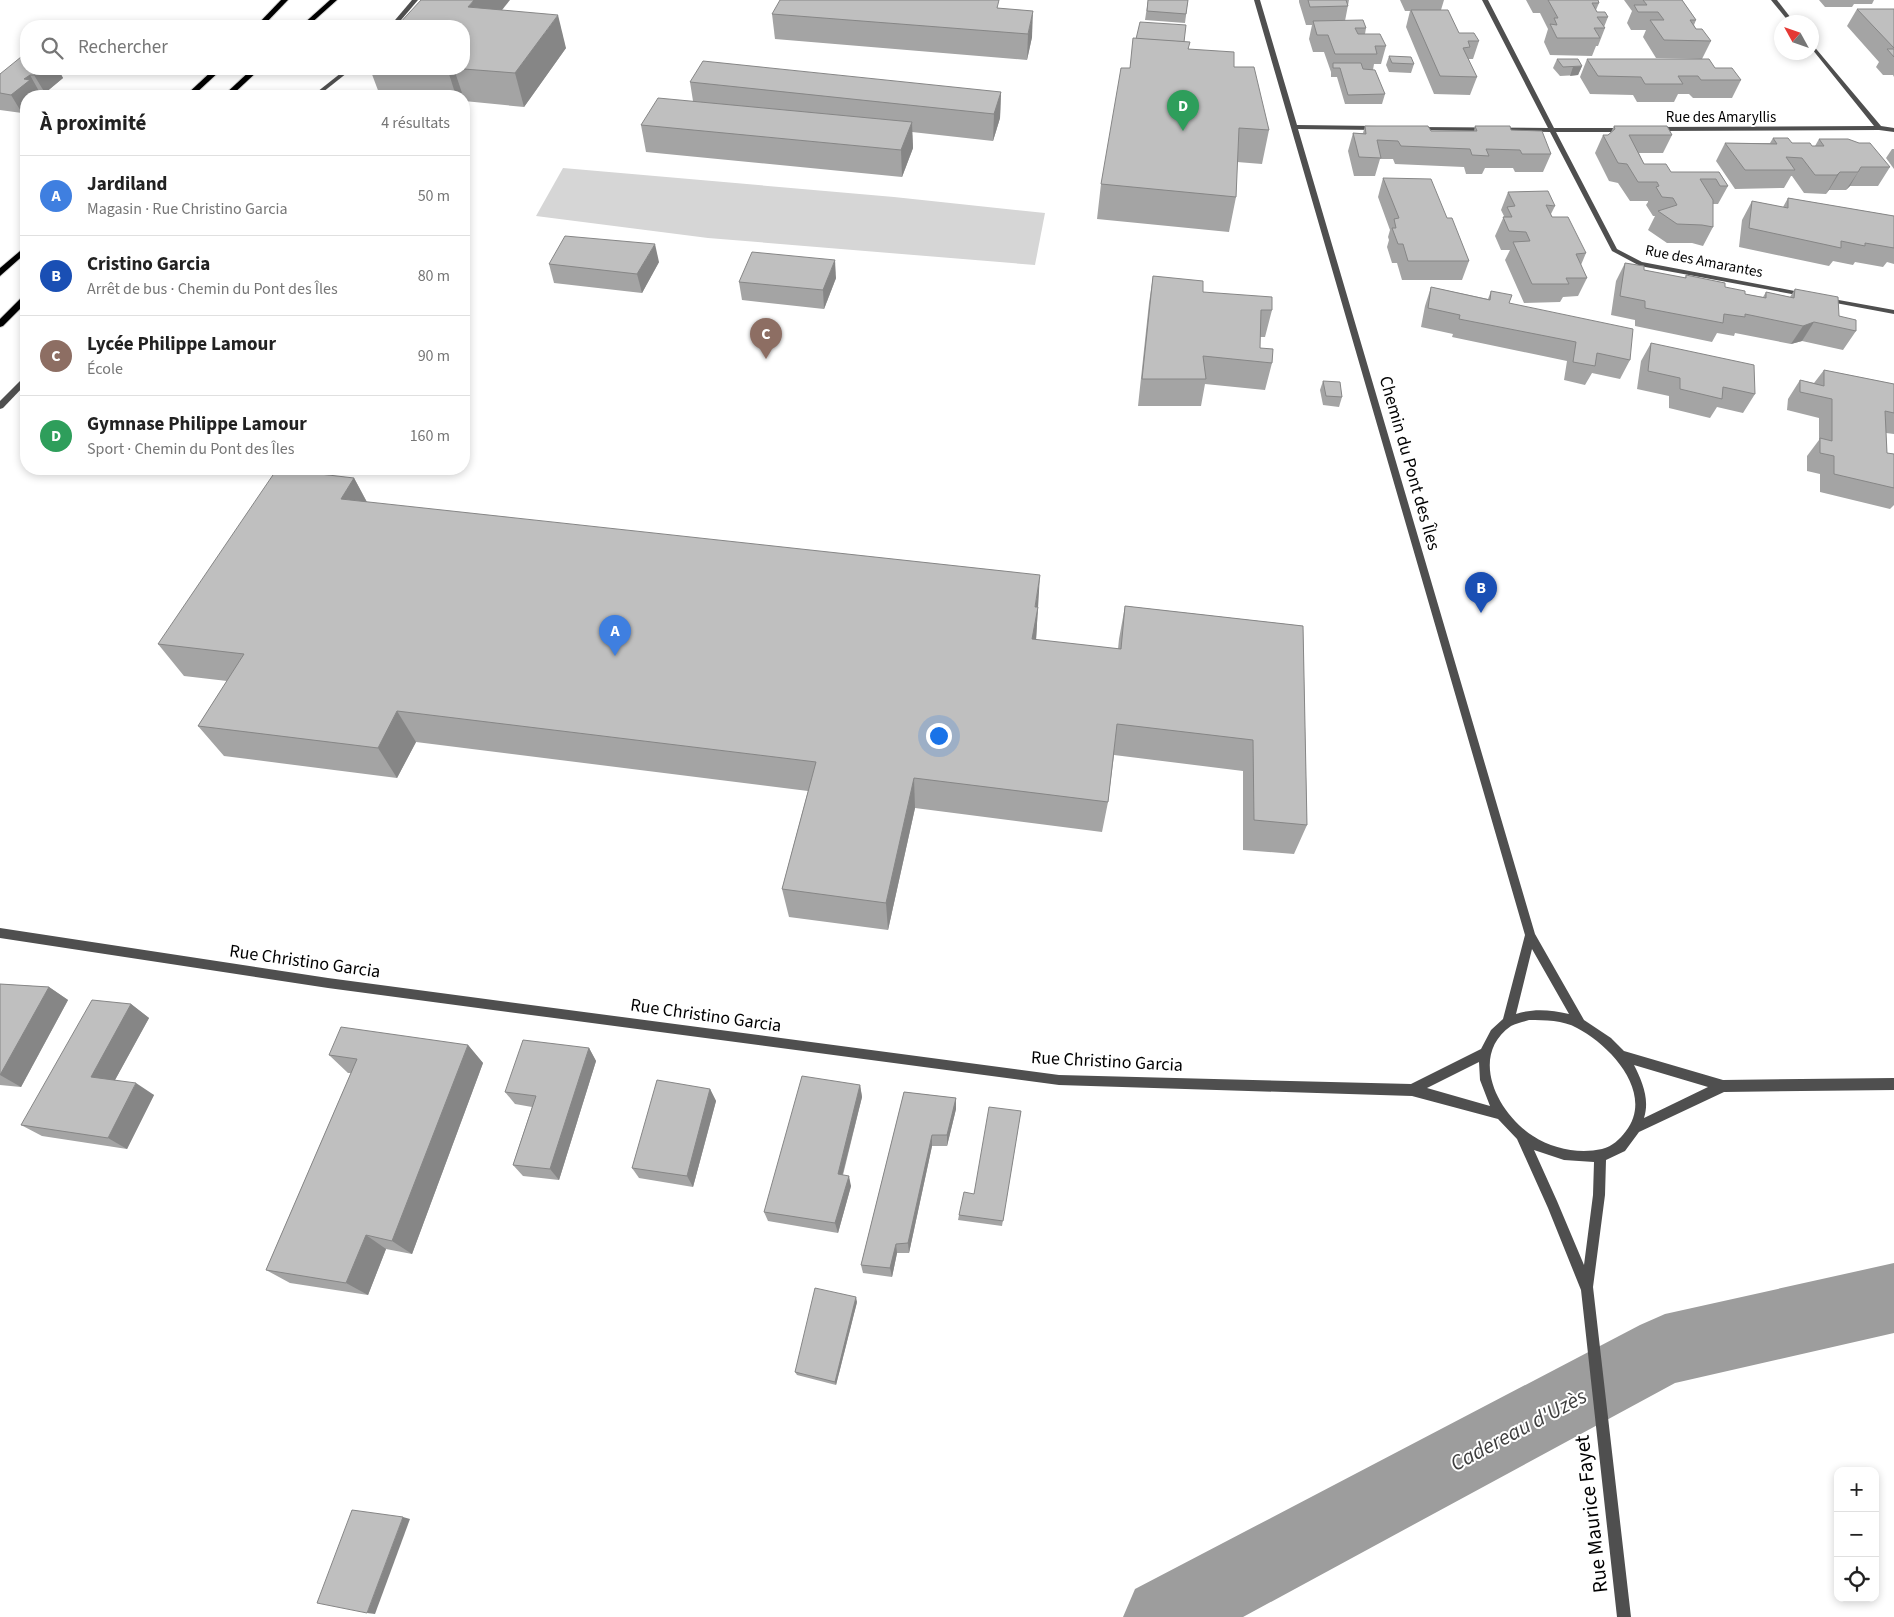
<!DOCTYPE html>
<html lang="fr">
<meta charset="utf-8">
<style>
body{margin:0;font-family:"Source Sans 3",sans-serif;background:#f6f6f6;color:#222}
.controls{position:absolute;right:15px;bottom:15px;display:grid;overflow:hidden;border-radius:10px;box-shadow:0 2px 8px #0003}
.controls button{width:45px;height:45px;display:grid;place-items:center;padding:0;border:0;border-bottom:1px solid #e0e0e0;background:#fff;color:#222;font:25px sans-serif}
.compass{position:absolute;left:1774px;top:15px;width:45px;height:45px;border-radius:50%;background:#fff;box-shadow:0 2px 8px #0003;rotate:310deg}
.you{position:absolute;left:938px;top:735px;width:18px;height:18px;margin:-12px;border:4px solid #fff;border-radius:50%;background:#1a73e8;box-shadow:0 0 0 8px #1a73e833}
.badge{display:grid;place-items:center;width:32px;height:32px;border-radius:50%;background:#d93025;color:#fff;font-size:16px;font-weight:700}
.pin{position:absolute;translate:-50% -41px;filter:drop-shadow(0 1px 2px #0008)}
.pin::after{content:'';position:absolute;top:26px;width:18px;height:15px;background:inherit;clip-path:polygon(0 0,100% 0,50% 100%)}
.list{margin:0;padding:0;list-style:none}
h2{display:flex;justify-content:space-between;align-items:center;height:65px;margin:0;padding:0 20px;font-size:21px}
h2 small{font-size:16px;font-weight:400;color:#767676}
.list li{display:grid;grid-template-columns:32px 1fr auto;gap:15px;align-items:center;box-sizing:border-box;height:80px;padding:0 20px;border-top:1px solid #e0e0e0}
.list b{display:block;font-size:19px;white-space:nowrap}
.list p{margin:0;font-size:16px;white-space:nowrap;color:#767676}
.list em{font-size:16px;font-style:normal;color:#767676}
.icon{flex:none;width:28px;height:28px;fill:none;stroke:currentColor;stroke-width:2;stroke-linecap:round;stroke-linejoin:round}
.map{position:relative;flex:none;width:1894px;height:1617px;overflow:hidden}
.search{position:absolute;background:#fff;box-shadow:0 2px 8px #0003;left:20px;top:20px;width:450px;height:55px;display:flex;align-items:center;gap:12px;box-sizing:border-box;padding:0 18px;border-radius:20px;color:#767676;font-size:19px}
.panel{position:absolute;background:#fff;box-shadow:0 2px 8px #0003;left:20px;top:90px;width:450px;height:385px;border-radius:20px}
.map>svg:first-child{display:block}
.green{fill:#d6d6d6}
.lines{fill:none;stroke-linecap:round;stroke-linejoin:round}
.canal{fill:#9d9d9d;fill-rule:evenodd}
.primary-casing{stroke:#dbdbdb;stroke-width:2}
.minor{fill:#4f4f4f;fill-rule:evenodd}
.primary{fill:#000;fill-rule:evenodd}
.wall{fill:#a4a4a4}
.shaded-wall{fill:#868686}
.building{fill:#bfbfbf;stroke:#868686}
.labels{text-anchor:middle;stroke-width:4;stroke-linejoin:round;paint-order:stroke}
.far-street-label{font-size:15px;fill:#000;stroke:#fff}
.street-label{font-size:18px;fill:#000;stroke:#fff}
.near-street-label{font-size:21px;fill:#000;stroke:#fff}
.near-water-label{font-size:22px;font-style:italic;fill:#3e3e3e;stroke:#fff}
</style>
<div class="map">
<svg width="1894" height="1617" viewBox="0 0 1894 1617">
<rect width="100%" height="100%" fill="#fff"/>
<polygon class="green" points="563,168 894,197 1045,213 1035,265 708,238 536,216"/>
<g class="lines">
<polygon class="canal" points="1894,1263 1894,1333 1675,1383 1243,1617 1123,1617 1135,1589 1640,1325 1665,1314"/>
<g class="primary-casing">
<g id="primary">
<polygon points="281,0 288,0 263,26 256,26"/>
<polygon points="330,0 337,0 308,26 301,26"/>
<polygon points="214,69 222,69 193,96 185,96"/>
<polygon points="252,69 260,69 231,96 223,96"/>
<polygon points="26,246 26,253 0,276 0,268"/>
<polygon points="26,295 26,303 3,326 0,327 0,319 23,296"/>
</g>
</g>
<g class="minor">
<polygon points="412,0 418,0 396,26 390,26"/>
<path d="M1254,0H1260L1297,125L1377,126L1380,128L1377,130L1298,129L1535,934L1584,1020L1611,1038L1624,1051L1723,1080L1894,1078V1090L1724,1092L1639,1132L1625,1151L1606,1160L1605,1195L1593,1287L1631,1617H1617L1581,1290L1548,1208L1517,1139L1498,1119L1412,1096L1059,1085L328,988L0,938V928L328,978L1059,1075L1411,1084L1481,1049L1491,1030L1503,1019L1525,935ZM1532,949L1569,1014C1551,1010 1534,1008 1516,1014ZM1529,1020C1545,1020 1563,1020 1577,1028C1610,1045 1655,1093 1626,1131C1619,1140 1613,1146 1602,1149C1579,1154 1553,1149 1533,1136C1498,1114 1468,1056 1511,1026C1516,1023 1523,1022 1529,1020ZM1479,1062L1480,1080L1490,1106L1427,1088ZM1634,1065L1708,1087L1644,1118C1650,1099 1642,1081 1634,1065ZM1534,1150L1564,1160L1594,1162L1593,1195L1584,1265L1557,1201Z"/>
<polygon points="1482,0 1488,0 1554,128 1624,128 1627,130 1624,132 1556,132 1617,249 1642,262 1805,293 1809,295 1808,297 1640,266 1612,251 1550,132 1414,130 1414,128 1416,127 1548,128"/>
<polygon points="1771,0 1777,0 1794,22 1789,22"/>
<polygon points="1812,44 1881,126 1894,128 1894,132 1879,130 1656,131 1653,129 1656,127 1874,126 1812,49"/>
<polygon points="346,69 352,69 318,96 312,96"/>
<polygon points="1822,297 1894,310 1894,314 1825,301 1821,299"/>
<polygon points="23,378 26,378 26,384 3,408 0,409 0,401"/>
</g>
<use href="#primary" class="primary"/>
</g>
<g class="wall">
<polygon points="1148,0 1188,0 1185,23 1145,20"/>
<polygon points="1299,0 1349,0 1345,21 1366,28 1365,34 1386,46 1381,64 1374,64 1373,70 1385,94 1382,104 1345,104 1337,77 1331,77 1331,72 1324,52 1313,52 1309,39 1312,25 1306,25 1299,2"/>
<polygon points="1400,0 1444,0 1441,10 1459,33 1479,41 1473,59 1468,59 1477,77 1470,95 1434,94 1406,27 1410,11 1405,11"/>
<polygon points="1526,0 1598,0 1599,3 1596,10 1597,12 1608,17 1604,27 1605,28 1598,46 1596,46 1592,56 1550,55 1544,42 1548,29 1540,13 1533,13"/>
<polygon points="1624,0 1682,0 1696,20 1694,25 1696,29 1711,41 1702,59 1656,58 1643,37 1646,30 1631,30 1627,23 1632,11"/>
<polygon points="1819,0 1874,0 1872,4 1854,4 1852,7 1825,7"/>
<polygon points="999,8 1032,37 1027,60 775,39 772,14"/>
<polygon points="1857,9 1894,9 1894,77 1893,75 1883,75 1876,67 1879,62 1847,26"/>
<polygon points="502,10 566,48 524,107 464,101 464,102 464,96 410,96 379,93 370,69 464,69"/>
<polygon points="1184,42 1189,49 1234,67 1269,130 1262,164 1237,162 1236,197 1229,232 1097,219 1101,184 1130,68"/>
<polygon points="1389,56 1414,64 1411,73 1389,72 1386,65"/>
<polygon points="1557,59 1582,66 1578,75 1560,76 1553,68"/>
<polygon points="1587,59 1715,68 1741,80 1732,98 1693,98 1689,94 1678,94 1674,102 1637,102 1633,95 1590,94 1580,77"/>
<polygon points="26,69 58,69 63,78 45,93 40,93 38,94 26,96 26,109 22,113 0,110 0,74"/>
<polygon points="690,82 1001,92 1000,118 993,141 912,132 913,148 902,177 646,152 641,125 693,101"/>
<polygon points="1365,126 1431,131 1474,131 1475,126 1511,130 1551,154 1543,172 1515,172 1513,168 1485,168 1482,174 1466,174 1464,167 1395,164 1393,159 1380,159 1375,176 1354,176 1348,151 1353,133 1363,133"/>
<polygon points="1614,126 1672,135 1663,153 1639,153 1644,164 1671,172 1719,172 1728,186 1718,204 1713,204 1713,227 1703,246 1692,243 1667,243 1648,230 1655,216 1653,216 1646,205 1648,202 1648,201 1630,201 1618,183 1609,181 1595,153 1603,135 1608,135 1610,134"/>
<polygon points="1773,138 1792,143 1812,146 1815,146 1819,139 1890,167 1878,186 1850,186 1846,190 1829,190 1826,194 1804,193 1792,176 1791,176 1784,188 1735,189 1716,161 1725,143 1770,143"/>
<polygon points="1892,149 1894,149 1894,169 1886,158"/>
<polygon points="1383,178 1447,218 1469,261 1462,280 1402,280 1397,263 1392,263 1387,247 1389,240 1388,237 1390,230 1378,197"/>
<polygon points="1508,192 1555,206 1551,214 1552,217 1586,253 1581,265 1587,278 1578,296 1563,297 1560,302 1524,303 1505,260 1510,250 1501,250 1495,236 1504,216 1501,210"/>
<polygon points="1788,198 1894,216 1894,264 1887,262 1883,267 1855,262 1853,265 1833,261 1829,266 1739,247 1742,220 1752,201 1783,207"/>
<polygon points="659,262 642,293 554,283 549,264"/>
<polygon points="1625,263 1644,270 1685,278 1686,275 1745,294 1763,297 1766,292 1790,297 1795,289 1839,316 1856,331 1843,350 1802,341 1791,344 1735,333 1734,336 1717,333 1712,342 1635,326 1635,320 1611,315 1616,281"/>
<polygon points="1153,276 1203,292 1272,310 1265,337 1260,337 1260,348 1272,363 1265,390 1205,384 1201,406 1138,406 1149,303"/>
<polygon points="836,278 824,309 742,300 739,282"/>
<polygon points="1431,287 1488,299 1491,291 1509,303 1630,360 1620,379 1592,373 1585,385 1564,380 1567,361 1452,337 1453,334 1421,327 1425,306"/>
<polygon points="1651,343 1755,394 1743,413 1717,407 1710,418 1669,408 1669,396 1637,389 1641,361"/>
<polygon points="1824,370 1894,384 1894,434 1886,433 1887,453 1894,454 1894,505 1890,509 1820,492 1820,474 1807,471 1807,456 1819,440 1819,418 1787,410 1788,399 1800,380 1814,383"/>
<polygon points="1323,381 1342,397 1339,407 1323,405 1320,390"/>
<polygon points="227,469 242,469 241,470"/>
<polygon points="354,478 367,502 1038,607 1036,640 1118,649 1119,639 1125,606 1303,626 1307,825 1294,854 1243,850 1243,771 1114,755 1108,802 1102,832 915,808 888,930 789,917 782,889 808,791 416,742 397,778 224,756 198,726 227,681 184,676 158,644"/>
<polygon points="0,984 49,987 68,1000 21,1087 0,1085"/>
<polygon points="131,1004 149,1018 115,1080 154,1095 127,1149 42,1136 21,1125"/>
<polygon points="468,1045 483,1063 412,1254 386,1249 368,1295 290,1283 266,1270 351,1073 348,1073 329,1055"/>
<polygon points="589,1048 596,1061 559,1180 523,1176 513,1165 532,1107 515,1104 505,1092"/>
<polygon points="860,1085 862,1097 843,1175 851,1186 838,1233 768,1221 764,1212"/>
<polygon points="710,1089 716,1101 693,1187 639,1178 632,1168"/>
<polygon points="904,1092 956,1098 956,1109 947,1146 932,1146 909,1253 897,1253 892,1277 863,1273 861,1265"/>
<polygon points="1021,1111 1002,1226 958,1220 959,1215 974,1194"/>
<polygon points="857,1302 836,1385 797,1375 795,1372"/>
</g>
<g class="shaded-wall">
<polygon points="474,0 510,0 478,40 468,7"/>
<polygon points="1033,11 1032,37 1027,60 1028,34"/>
<polygon points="558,15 566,48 524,107 515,73"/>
<polygon points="1582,66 1578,75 1570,76 1573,67"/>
<polygon points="42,69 58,69 63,78 45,93 34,75"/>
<polygon points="453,69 454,69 463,96 456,96 449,74"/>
<polygon points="30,75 40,93 38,94 39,96 26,96 26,109 22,113 11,95 24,79"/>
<polygon points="1001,92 1000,118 993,141 994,114"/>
<polygon points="912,122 913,148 902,177 901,150"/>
<polygon points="1861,167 1850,186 1846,190 1858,172"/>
<polygon points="1840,172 1829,190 1826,194 1837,175"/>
<polygon points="655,244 659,262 642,293 637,274"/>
<polygon points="835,260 836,278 824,309 823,290"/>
<polygon points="1814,322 1802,341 1791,344 1803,326"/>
<polygon points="354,478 372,512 341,499"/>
<polygon points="1040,575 1038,608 1035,607"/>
<polygon points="1038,607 1036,640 1032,639"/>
<polygon points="397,711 416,742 397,778 378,748"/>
<polygon points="914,778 915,808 888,930 886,903"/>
<polygon points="49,987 68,1000 21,1087 0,1075"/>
<polygon points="131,1004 149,1018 110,1089 91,1077"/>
<polygon points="468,1045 483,1063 412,1254 392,1241"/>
<polygon points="589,1048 596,1061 559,1180 550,1169"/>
<polygon points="136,1083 154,1095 127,1149 108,1138"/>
<polygon points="860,1085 862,1097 840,1184 838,1174"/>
<polygon points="710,1089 716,1101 693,1187 687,1176"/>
<polygon points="956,1098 956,1109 947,1146 947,1135"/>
<polygon points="932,1135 932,1146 909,1253 908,1243"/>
<polygon points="849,1176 851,1186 838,1233 835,1223"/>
<polygon points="366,1235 386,1249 368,1295 346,1283"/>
<polygon points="896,1244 897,1253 892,1277 890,1268"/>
<polygon points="856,1297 857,1302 836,1385 835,1382"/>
<polygon points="403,1517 410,1519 375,1614 367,1613"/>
</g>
<g class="building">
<polygon points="421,0 474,0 468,7 558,15 515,73 464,69 464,26 397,26"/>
<polygon points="780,0 999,0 997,8 1033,11 1028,34 772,14"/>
<polygon points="1148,0 1188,0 1186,14 1147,11"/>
<polygon points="1308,0 1346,0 1348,6 1310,7"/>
<polygon points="1548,0 1598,0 1599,3 1592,3 1597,12 1605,12 1608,17 1597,17 1605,28 1594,28 1600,38 1557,38 1550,24 1557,25 1554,18 1558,18"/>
<polygon points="1643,0 1682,0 1696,20 1690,20 1696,29 1702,29 1711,41 1664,40 1650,20 1664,20 1658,12 1638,12 1634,5 1647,5"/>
<polygon points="1857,9 1894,9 1894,48"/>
<polygon points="1411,10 1448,10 1459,33 1474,33 1479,41 1468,41 1470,47 1463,48 1477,77 1440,76"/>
<polygon points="1363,20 1366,28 1355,28 1358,34 1380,34 1386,46 1375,46 1377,54 1335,54 1328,35 1317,35 1313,21"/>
<polygon points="1140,22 1186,25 1184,42 1136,39"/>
<polygon points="1133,38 1190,42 1188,49 1234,52 1234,67 1254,67 1269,130 1239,128 1236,197 1101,184 1121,68 1130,68"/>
<polygon points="1887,49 1894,49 1894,57"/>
<polygon points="1389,56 1411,57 1414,64 1392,63"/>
<polygon points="21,57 26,57 26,69 42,69 34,75 30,75 24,79 30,80 11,95 0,93 0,74"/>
<polygon points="1557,59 1578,59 1582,66 1563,67"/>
<polygon points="1587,59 1709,59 1715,68 1732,68 1741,80 1701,80 1698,76 1678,76 1683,84 1645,84 1641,77 1598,76"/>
<polygon points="703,61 1001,92 994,114 690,82"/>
<polygon points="1333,63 1361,63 1363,69 1375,70 1385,94 1348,95 1340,68 1333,68"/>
<polygon points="437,69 453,69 449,74 435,72"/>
<polygon points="658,98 912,122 901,150 641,125"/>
<polygon points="1365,126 1428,126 1431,131 1477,131 1475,126 1510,126 1511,130 1542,131 1551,154 1522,154 1520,150 1486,149 1489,156 1472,155 1470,149 1401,146 1398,141 1377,140 1381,158 1359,157 1353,133 1366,134"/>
<polygon points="1614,126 1667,126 1672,135 1629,135 1644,164 1666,164 1671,172 1719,172 1728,186 1720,186 1716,179 1700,179 1713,200 1713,227 1702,225 1677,224 1658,211 1677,205 1673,198 1662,197 1656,187 1659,186 1657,182 1638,182 1627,164 1618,163 1603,135 1608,135 1615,129"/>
<polygon points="1773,138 1788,138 1792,143 1810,143 1812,146 1824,146 1819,139 1848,139 1859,143 1870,143 1890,167 1861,167 1858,172 1840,172 1837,175 1815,175 1802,158 1786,157 1795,170 1745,170 1725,143 1777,144"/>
<polygon points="1383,178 1431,179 1447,218 1452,218 1469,261 1408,261 1403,244 1398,244 1392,228 1396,228 1394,219 1399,218"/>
<polygon points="1548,191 1555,206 1546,205 1552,217 1568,217 1586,253 1576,254 1587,278 1566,278 1569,284 1532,284 1513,242 1530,241 1526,232 1509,231 1503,217 1512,217 1507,207 1515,206 1508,192"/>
<polygon points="1788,198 1894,216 1894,248 1865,243 1865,246 1841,241 1841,248 1749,228 1752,201 1788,208"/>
<polygon points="565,236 655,244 637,274 549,264"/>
<polygon points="752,252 835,260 823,290 739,282"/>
<polygon points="1625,263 1644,266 1644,270 1686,278 1686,275 1725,283 1725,287 1745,291 1745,294 1766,298 1766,292 1794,298 1795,289 1838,297 1839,316 1856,320 1856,331 1814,322 1803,326 1745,314 1745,317 1724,314 1723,323 1645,308 1645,301 1620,296"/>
<polygon points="1153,276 1203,281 1203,292 1272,297 1272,310 1261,310 1260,348 1273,349 1272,363 1203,356 1206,379 1142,379"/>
<polygon points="1431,287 1490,300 1491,291 1512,295 1509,303 1633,329 1630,360 1597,353 1595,366 1573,362 1576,342 1459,319 1460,315 1428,308"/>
<polygon points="1651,343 1754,365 1755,394 1723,387 1722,399 1680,389 1680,378 1648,371"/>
<polygon points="1824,370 1894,384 1894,413 1885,411 1887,453 1894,454 1894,488 1834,474 1834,456 1820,453 1820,438 1832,441 1832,399 1800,392 1800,380 1824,386"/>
<polygon points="1323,381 1340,382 1342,397 1326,396"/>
<polygon points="277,469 354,478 341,499 1040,575 1035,607 1038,607 1032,639 1121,649 1125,606 1303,626 1307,825 1254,820 1253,740 1117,724 1108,802 914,778 886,903 782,889 816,762 397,711 378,748 198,726 244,654 158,644"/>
<polygon points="0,984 49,987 0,1075"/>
<polygon points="92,1000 131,1004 91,1077 136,1083 108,1138 21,1125"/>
<polygon points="341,1027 468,1045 392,1241 366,1235 346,1283 266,1270 357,1059 329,1055"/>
<polygon points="523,1040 589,1048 550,1169 513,1165 536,1096 505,1092"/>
<polygon points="802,1076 860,1085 838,1174 849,1176 835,1223 764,1212"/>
<polygon points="657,1080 710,1089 687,1176 632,1168"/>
<polygon points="904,1092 956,1098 947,1135 932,1135 908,1243 896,1244 890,1268 861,1265"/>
<polygon points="989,1107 1021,1111 1003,1221 959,1215 964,1192 974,1194"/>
<polygon points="815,1288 856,1297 835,1382 795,1372"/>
<polygon points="352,1510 403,1517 367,1613 317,1603"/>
</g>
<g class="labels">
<g class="far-street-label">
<text x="1721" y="122">Rue des Amaryllis</text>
<text transform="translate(1704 261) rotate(11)" y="5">Rue des Amarantes</text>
</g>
<g class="street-label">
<text transform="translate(1410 463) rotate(74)" y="6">Chemin du Pont des Îles</text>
<text transform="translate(305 961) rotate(8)" y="6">Rue Christino Garcia</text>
<text transform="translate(706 1015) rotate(8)" y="6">Rue Christino Garcia</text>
<text transform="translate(1107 1061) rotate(3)" y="6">Rue Christino Garcia</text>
</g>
<g class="near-street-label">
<text transform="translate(1591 1514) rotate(-97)" y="7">Rue Maurice Fayet</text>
</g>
<g class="near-water-label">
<text transform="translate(1518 1429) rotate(-28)" y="8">Cadereau d'Uzès</text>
</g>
</g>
</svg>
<div class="controls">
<button>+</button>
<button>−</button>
<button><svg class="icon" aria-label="locate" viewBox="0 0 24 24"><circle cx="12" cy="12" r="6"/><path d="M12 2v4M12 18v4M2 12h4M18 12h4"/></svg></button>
</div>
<svg class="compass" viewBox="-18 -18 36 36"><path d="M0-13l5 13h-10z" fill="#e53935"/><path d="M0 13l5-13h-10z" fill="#767676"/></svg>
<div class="you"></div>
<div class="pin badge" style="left:615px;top:656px;background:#3f7fe0">A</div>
<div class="pin badge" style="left:1481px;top:613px;background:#1a4fb4">B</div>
<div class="pin badge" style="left:766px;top:359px;background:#8d6e63">C</div>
<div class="pin badge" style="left:1183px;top:131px;background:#2e9e5b">D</div>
<div class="search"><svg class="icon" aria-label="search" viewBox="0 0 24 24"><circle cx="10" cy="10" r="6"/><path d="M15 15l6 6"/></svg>Rechercher</div>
<section class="panel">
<h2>À proximité<small>4 résultats</small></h2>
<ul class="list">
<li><span class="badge" style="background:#3f7fe0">A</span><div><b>Jardiland</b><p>Magasin · Rue Christino Garcia</p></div><em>50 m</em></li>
<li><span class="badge" style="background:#1a4fb4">B</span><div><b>Cristino Garcia</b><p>Arrêt de bus · Chemin du Pont des Îles</p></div><em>80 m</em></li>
<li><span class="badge" style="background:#8d6e63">C</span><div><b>Lycée Philippe Lamour</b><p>École</p></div><em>90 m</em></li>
<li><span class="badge" style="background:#2e9e5b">D</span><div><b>Gymnase Philippe Lamour</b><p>Sport · Chemin du Pont des Îles</p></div><em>160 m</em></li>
</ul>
</section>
</div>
